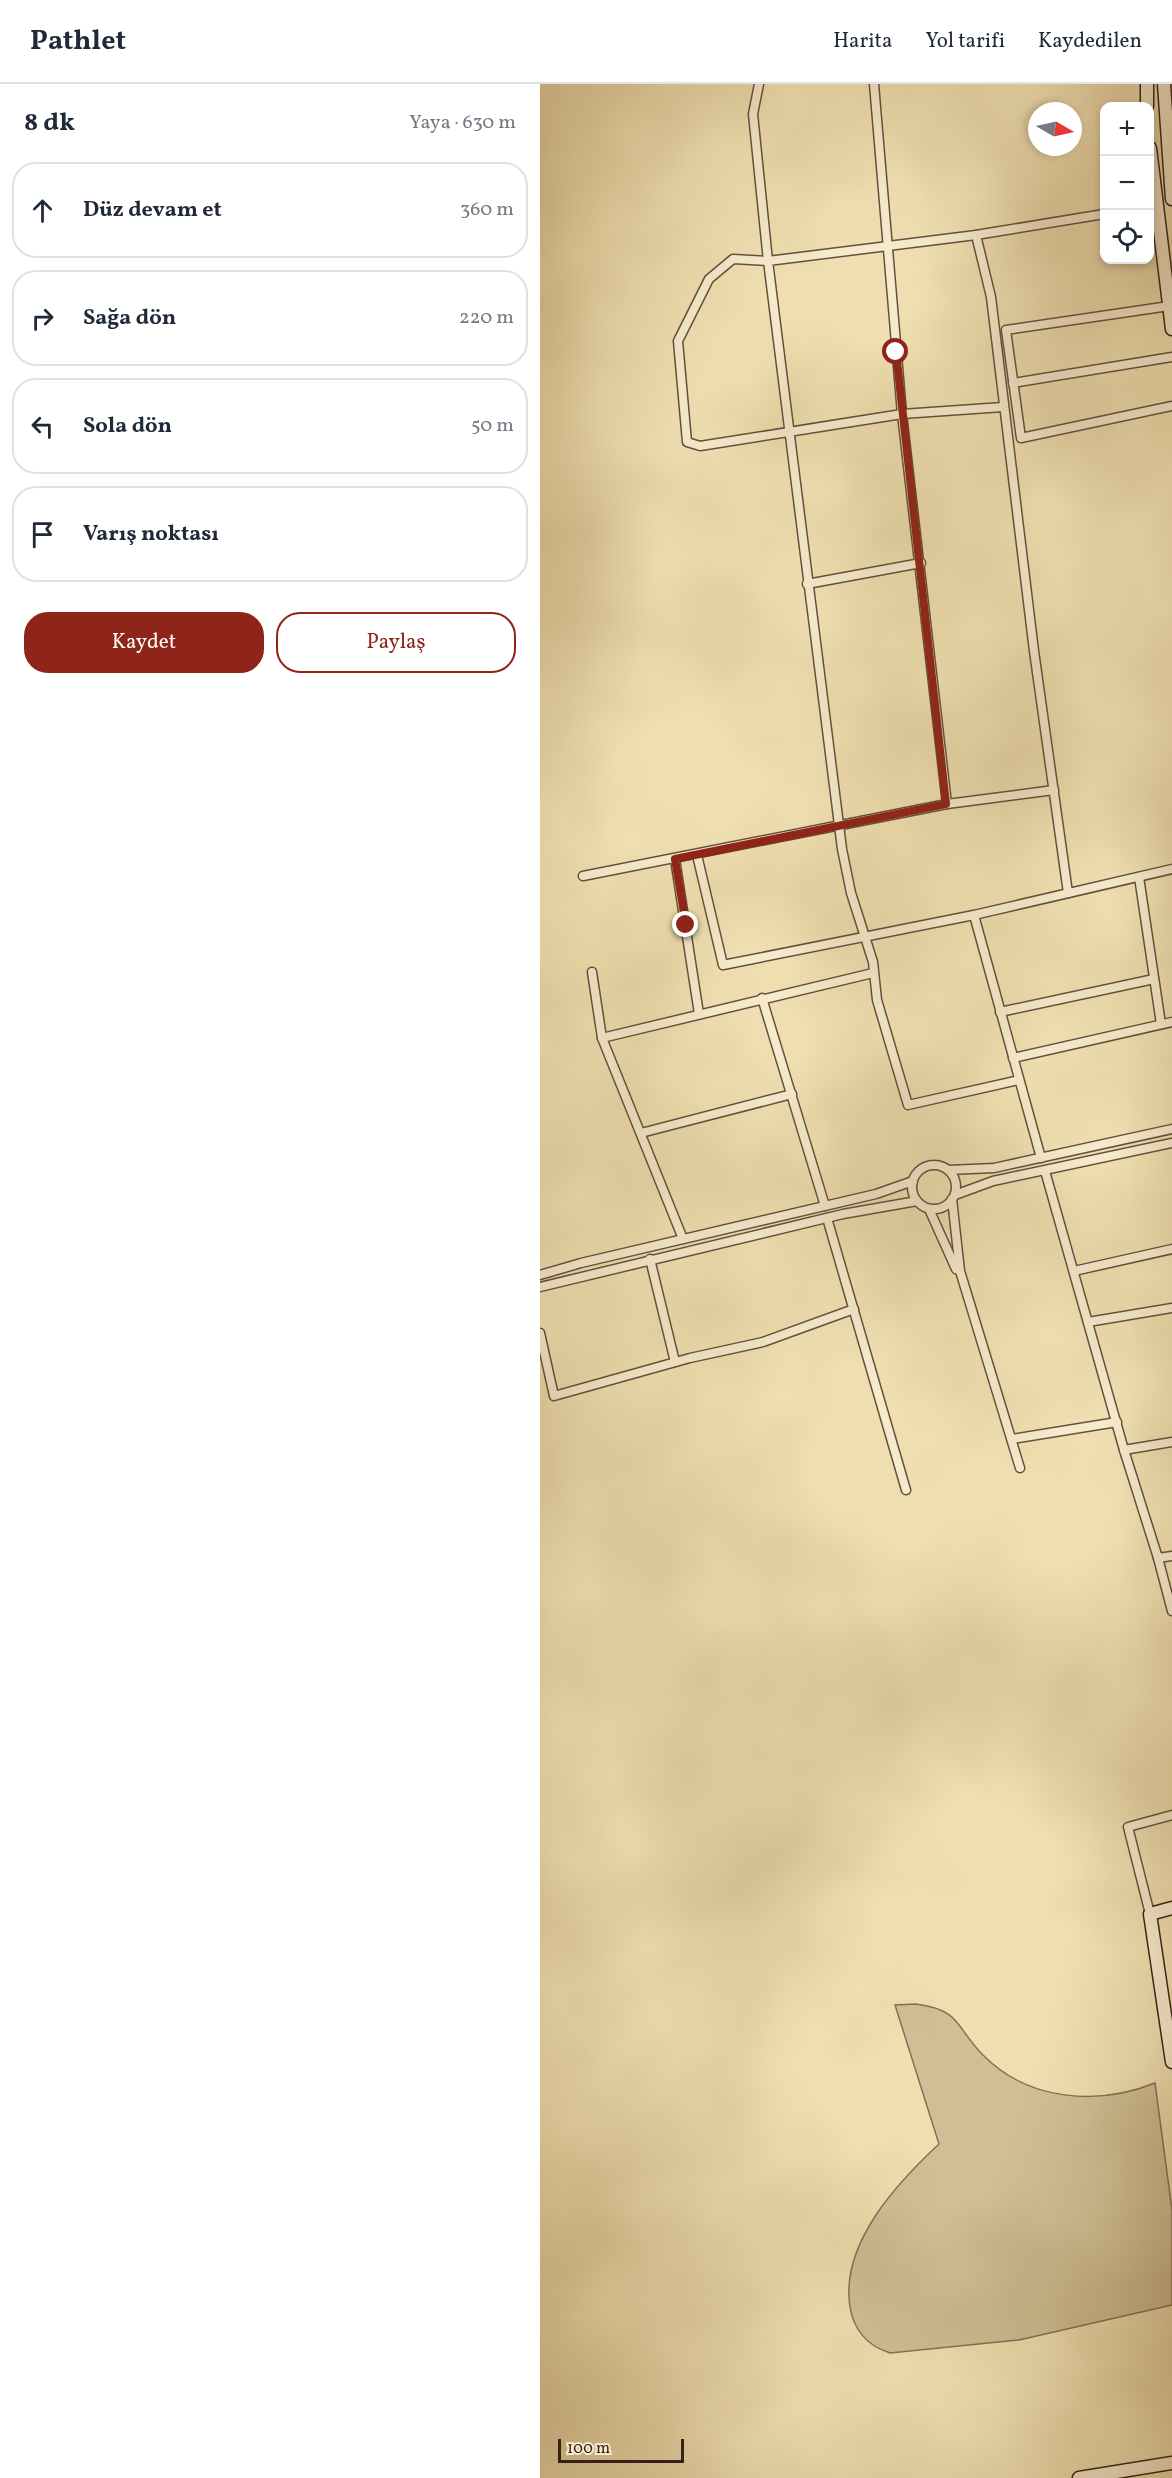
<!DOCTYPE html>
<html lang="tr">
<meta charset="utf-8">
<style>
body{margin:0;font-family:Vollkorn,serif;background:#f6f6f7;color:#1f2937}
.controls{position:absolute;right:18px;top:18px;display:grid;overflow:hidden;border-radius:12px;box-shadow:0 3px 9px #0003}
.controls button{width:54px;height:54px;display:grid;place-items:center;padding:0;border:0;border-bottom:2px solid #e0e1e3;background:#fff;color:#1f2937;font:30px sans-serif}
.compass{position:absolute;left:488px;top:18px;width:54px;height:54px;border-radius:50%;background:#fff;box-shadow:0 3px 9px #0003;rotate:99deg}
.scale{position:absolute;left:18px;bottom:15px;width:126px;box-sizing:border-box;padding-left:6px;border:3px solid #372117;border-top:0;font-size:16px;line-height:21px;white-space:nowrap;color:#372117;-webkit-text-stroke:4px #f5eacc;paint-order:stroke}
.stop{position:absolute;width:18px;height:18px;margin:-14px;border:4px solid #8f2418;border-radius:50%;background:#fff}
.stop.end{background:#8f2418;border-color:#fff;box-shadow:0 2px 6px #0008}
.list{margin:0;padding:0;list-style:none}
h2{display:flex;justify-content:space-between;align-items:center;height:78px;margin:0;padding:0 24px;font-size:26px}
h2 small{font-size:20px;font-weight:400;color:#747a83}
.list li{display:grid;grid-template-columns:39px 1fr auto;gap:18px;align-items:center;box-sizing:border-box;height:96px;margin:0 12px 12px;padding:0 12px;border:2px solid #e0e1e3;border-radius:24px}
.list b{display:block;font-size:22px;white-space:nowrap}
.list em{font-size:20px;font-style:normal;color:#747a83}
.actions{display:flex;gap:12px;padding:18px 24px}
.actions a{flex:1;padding:14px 0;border:2px solid #8f2418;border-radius:24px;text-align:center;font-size:21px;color:#8f2418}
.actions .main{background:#8f2418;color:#fff}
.icon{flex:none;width:33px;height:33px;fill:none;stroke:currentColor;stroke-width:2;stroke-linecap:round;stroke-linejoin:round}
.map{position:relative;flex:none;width:632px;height:2394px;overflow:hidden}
header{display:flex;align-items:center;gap:36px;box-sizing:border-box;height:84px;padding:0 30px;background:#fff;border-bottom:2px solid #e0e1e3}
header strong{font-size:28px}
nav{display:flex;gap:33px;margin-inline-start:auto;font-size:21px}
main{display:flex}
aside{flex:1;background:#fff}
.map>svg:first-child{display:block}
.green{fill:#d0bf96;stroke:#847056;stroke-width:1.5}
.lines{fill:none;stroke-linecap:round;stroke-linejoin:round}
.street-casing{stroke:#65503d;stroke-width:11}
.secondary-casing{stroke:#372117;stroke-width:15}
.street{stroke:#f5eacc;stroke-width:8}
.secondary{stroke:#f5eacc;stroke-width:12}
.route{stroke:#8f2418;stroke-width:8}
</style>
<header>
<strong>Pathlet</strong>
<nav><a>Harita</a><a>Yol tarifi</a><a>Kaydedilen</a></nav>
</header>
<main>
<aside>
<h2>8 dk<small>Yaya · 630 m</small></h2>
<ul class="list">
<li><svg class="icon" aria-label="ahead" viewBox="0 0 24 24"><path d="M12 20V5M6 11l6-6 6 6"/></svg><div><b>Düz devam et</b></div><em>360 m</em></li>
<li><svg class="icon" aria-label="right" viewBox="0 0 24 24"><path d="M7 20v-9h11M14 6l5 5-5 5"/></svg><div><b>Sağa dön</b></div><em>220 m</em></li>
<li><svg class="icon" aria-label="left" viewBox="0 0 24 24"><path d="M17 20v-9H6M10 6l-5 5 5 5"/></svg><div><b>Sola dön</b></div><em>50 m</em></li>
<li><svg class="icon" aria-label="arrive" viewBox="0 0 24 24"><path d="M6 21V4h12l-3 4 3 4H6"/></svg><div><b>Varış noktası</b></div></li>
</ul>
<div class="actions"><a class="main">Kaydet</a><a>Paylaş</a></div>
</aside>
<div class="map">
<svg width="632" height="2394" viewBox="0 0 632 2394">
<rect width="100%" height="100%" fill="#efdfb0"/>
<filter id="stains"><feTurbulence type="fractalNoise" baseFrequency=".00333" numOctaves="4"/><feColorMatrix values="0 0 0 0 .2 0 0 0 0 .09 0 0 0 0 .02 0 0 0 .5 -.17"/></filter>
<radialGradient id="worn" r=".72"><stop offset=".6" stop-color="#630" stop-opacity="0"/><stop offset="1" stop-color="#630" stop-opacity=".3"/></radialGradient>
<path class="green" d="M376,1920C422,1926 415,1943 443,1971C488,2017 558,2022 615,1999L632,2126V2221L479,2256L350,2269C328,2262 314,2247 310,2223C300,2160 357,2099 399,2060L355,1921Z"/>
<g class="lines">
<g class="street-casing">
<g id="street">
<polyline points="219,0 213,30 228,177 193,175 169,195 138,257 147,358 160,362 362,330 463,323"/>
<polyline points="334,0 362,330 407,720"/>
<polyline points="436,151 451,213 494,567 528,809"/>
<polyline points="629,222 466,246 481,354 632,322"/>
<polyline points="473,299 632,273"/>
<polyline points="267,500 381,479"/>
<polyline points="157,771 183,881 434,831 632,785"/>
<polyline points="135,775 159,930"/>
<polyline points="43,792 407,720 514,706"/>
<polyline points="599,793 621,940"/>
<polyline points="434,831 501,1074"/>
<polyline points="52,888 62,954 143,1155"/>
<polyline points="222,914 285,1122"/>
<polyline points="460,928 614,895"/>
<polyline points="62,954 333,889"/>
<polyline points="473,974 632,938"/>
<polyline points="479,996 368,1021 337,916 333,878 311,809 302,765 228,177 436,151 564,130"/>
<polyline points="101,1049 252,1010"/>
<circle cx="394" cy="1103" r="22"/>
<polyline points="408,1086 454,1084 632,1045"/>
<polyline points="505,1087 584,1366 618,1474 632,1472"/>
<polyline points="415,1111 453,1097 632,1059"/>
<polyline points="412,1115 420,1187 480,1384"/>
<polyline points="389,1125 416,1185"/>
<polyline points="287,1134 366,1406"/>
<polyline points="110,1175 135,1278"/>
<polyline points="534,1187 632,1165"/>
<polyline points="0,1191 41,1179 336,1110 373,1097"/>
<polyline points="0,1203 303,1130 377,1117"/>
<polyline points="548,1238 632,1224"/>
<polyline points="0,1249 14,1312 150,1274 223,1258 314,1225"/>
<polyline points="472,1355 577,1338"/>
<polyline points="584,1366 632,1358"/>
<polyline points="618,1474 632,1527"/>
<polyline points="610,1830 588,1743 632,1731"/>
</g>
</g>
<g class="secondary-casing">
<g id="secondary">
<polyline points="607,0 607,22"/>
<polyline points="624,0 632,115"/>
<polyline points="610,64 632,245"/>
<polyline points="632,1824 610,1830 632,1978"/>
<polyline points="539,2394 632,2379"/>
</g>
</g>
<use href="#street" class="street"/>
<use href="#secondary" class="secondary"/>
</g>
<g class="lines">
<polyline class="route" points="146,841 135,775 406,720 356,268"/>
</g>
<rect width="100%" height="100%" filter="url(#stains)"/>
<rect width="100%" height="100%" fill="url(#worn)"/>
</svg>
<div class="controls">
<button>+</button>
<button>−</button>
<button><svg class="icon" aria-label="locate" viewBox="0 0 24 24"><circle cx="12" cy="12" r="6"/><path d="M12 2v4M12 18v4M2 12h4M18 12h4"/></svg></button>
</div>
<svg class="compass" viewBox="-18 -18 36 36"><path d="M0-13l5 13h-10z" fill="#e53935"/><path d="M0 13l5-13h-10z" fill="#747a83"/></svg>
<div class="scale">100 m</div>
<div class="stop" style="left:356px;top:268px"></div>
<div class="stop end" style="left:146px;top:841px"></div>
</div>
</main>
